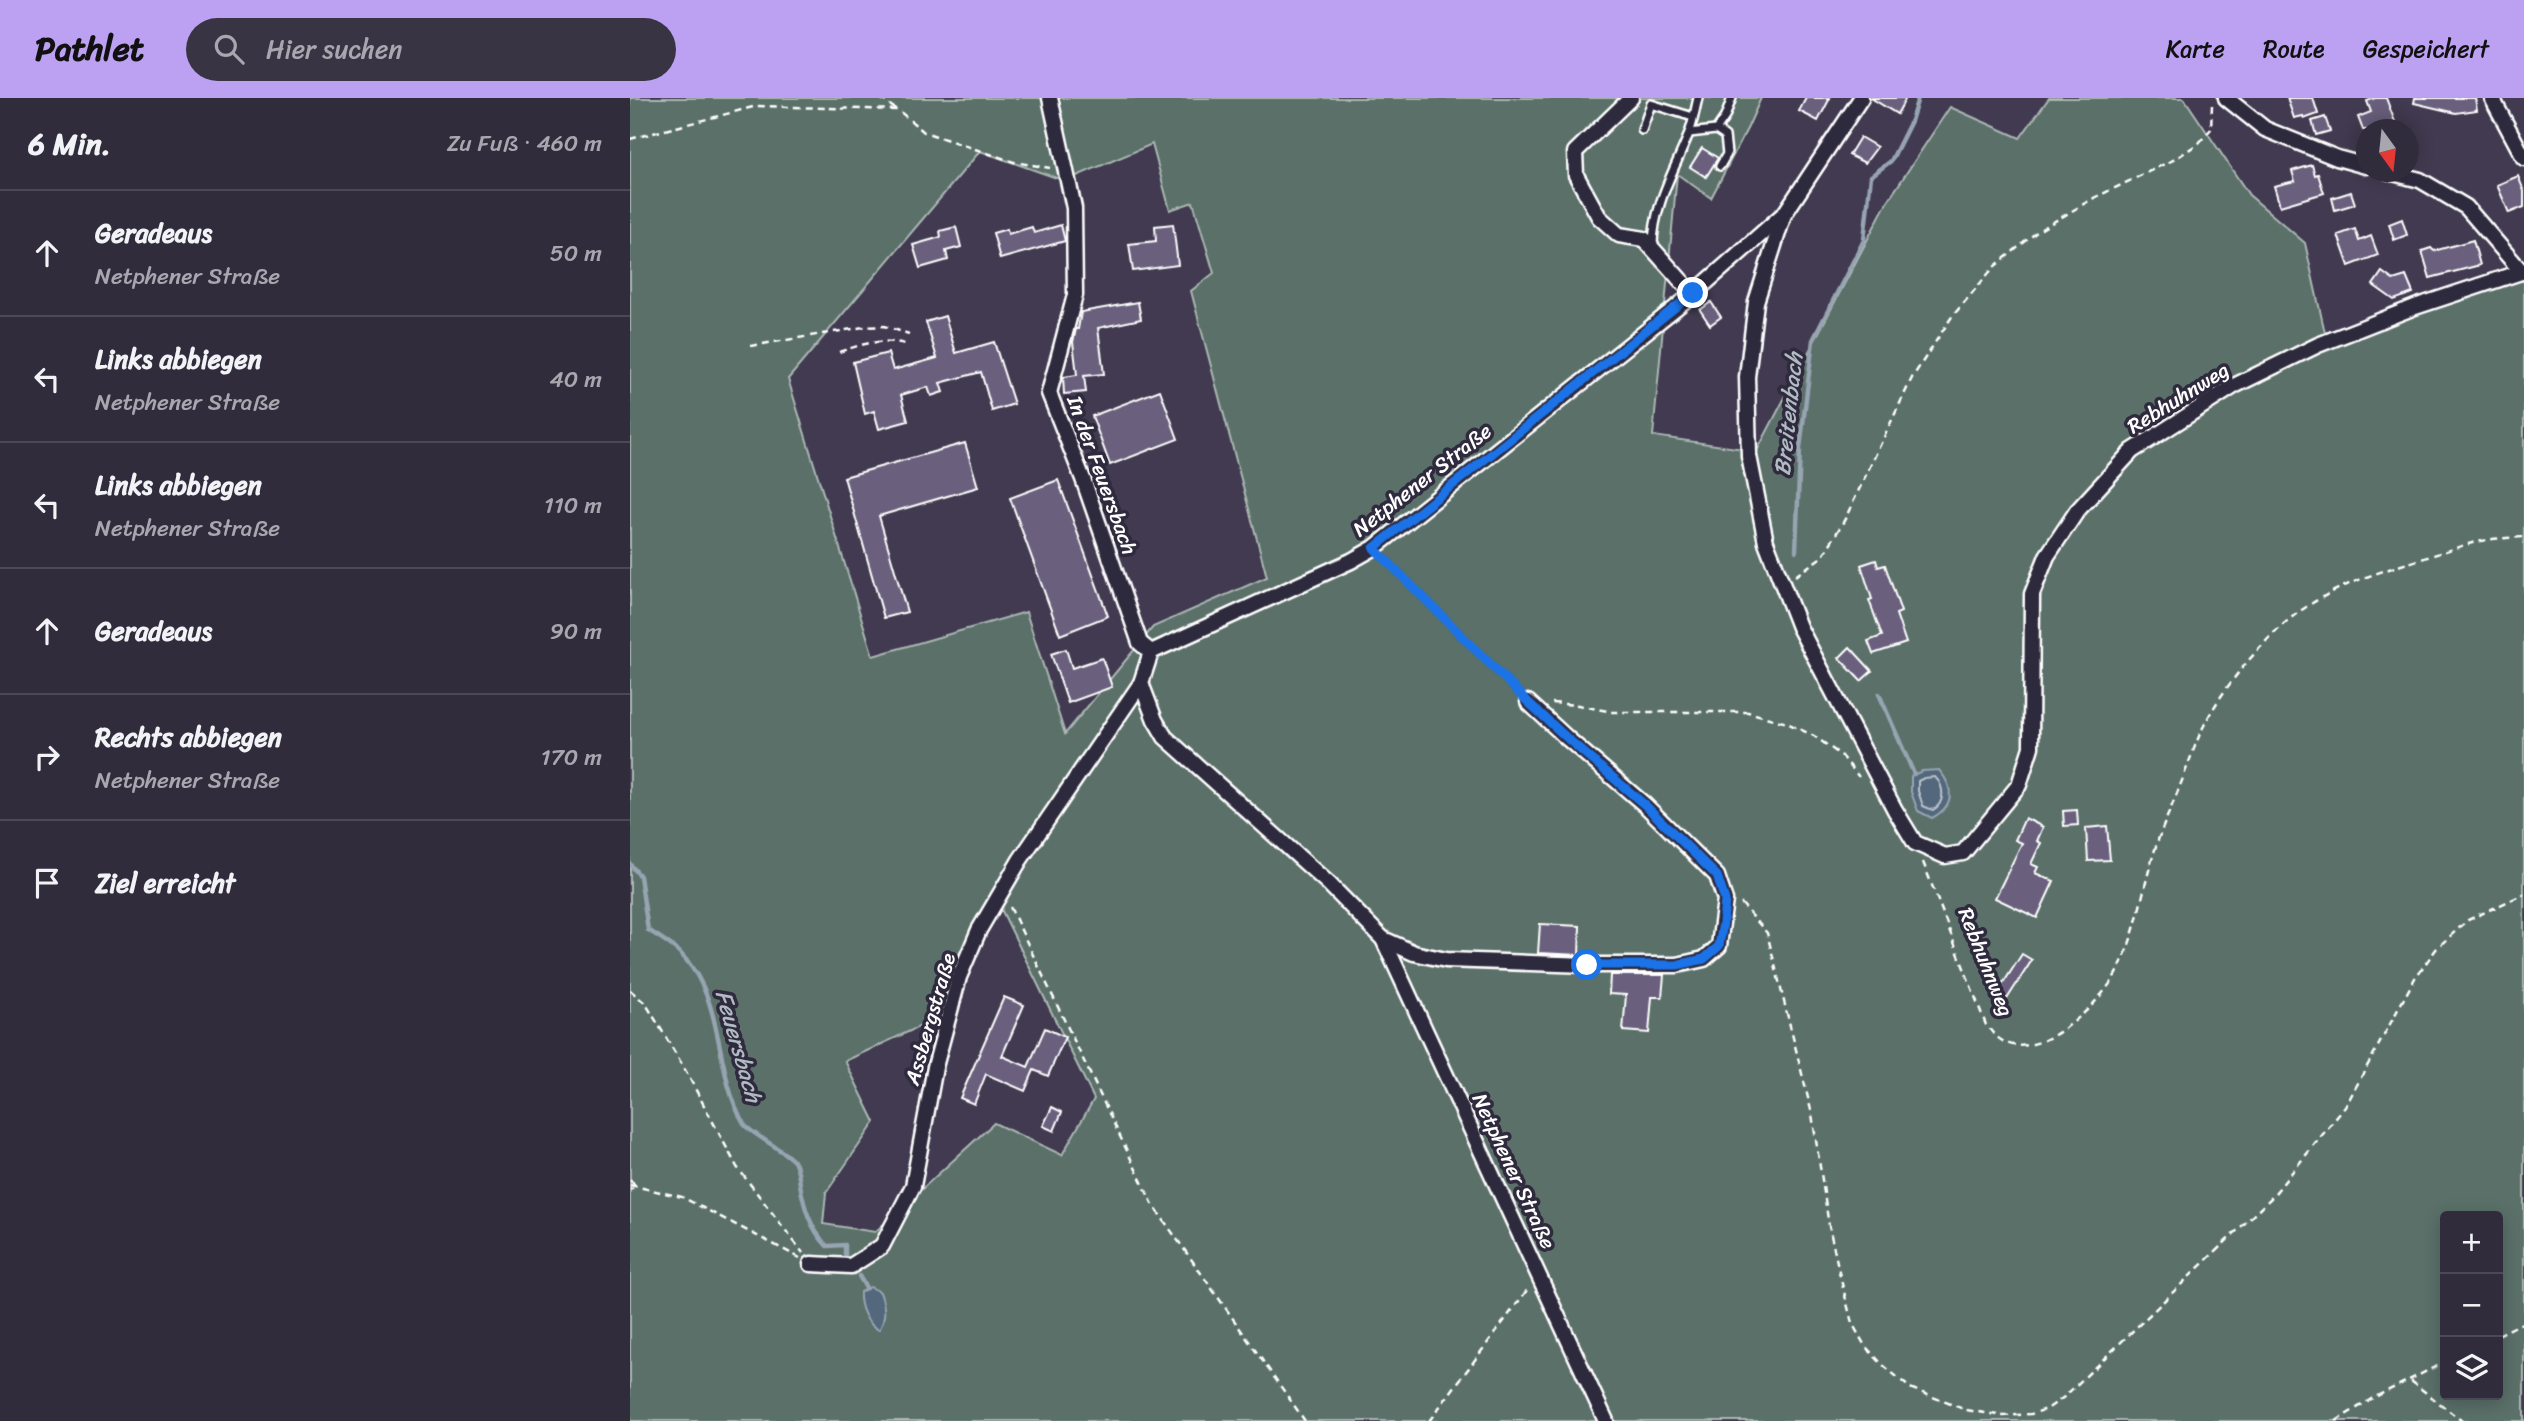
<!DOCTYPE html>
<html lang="de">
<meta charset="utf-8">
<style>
body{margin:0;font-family:Sriracha,sans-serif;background:#393443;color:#f1f3f6}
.controls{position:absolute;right:21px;bottom:21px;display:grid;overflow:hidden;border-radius:7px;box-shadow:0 4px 18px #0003}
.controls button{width:63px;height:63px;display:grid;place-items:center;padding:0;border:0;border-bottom:2px solid #4c4856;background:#312c3c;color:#f1f3f6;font:35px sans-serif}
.compass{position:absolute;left:1726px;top:21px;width:63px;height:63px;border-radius:50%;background:#312c3c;box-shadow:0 4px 18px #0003;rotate:165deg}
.stop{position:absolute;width:21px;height:21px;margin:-16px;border:5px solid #1a73e8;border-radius:50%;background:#fff}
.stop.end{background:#1a73e8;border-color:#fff;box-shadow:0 2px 7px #0008}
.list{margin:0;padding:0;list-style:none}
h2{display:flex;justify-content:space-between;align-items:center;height:91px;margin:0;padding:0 28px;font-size:30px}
h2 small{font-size:23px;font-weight:400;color:#a8a7af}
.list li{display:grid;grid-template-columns:46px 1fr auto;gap:21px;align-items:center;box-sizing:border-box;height:126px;padding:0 28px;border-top:2px solid #4c4856}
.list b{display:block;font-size:26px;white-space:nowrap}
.list p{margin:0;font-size:23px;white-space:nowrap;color:#a8a7af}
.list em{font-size:23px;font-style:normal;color:#a8a7af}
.icon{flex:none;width:38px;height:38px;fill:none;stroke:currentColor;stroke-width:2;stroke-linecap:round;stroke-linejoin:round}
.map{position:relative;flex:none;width:1894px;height:1323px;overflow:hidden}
header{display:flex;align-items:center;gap:42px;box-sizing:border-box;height:98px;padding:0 35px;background:#bca0f2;color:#111}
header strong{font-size:33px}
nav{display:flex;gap:38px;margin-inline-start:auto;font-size:24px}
.search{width:490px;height:63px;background:#393443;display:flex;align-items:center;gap:18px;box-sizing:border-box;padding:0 24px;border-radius:38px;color:#a8a7af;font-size:26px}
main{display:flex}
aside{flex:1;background:#312c3c}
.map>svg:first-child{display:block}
.green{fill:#5a7069;stroke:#acb8b4;stroke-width:2;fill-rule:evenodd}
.water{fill:#52677d;stroke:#97a4b1;stroke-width:2}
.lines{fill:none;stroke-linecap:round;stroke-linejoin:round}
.shore{stroke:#bac2cb;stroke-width:2}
.stream{stroke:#97a4b1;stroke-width:4.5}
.building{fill:#6a617e;stroke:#fff;stroke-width:2}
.service-casing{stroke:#fff;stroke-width:12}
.minor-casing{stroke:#fff;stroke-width:19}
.path{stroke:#fff;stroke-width:2.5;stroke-dasharray:7 5;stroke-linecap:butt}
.service{stroke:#2f2a3d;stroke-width:7}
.minor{stroke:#2f2a3d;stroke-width:14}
.route{stroke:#1a73e8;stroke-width:9}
.labels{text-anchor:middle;stroke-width:7;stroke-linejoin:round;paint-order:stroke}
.street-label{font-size:21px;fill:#fff;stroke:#2f2a3d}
.water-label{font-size:23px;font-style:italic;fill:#b1bbc4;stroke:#2f2a3d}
</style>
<header>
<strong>Pathlet</strong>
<div class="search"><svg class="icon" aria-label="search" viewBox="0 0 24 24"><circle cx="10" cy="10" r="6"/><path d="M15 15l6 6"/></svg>Hier suchen</div>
<nav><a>Karte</a><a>Route</a><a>Gespeichert</a></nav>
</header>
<main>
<aside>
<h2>6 Min.<small>Zu Fuß · 460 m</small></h2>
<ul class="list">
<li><svg class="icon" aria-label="ahead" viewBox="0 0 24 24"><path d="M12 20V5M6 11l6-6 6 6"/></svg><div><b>Geradeaus</b><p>Netphener Straße</p></div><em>50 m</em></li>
<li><svg class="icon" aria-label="left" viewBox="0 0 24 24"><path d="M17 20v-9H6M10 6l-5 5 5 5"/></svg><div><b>Links abbiegen</b><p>Netphener Straße</p></div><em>40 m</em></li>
<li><svg class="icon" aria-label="left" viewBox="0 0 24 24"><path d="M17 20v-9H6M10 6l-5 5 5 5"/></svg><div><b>Links abbiegen</b><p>Netphener Straße</p></div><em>110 m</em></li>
<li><svg class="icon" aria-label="ahead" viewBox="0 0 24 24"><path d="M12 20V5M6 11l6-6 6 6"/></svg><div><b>Geradeaus</b></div><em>90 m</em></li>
<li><svg class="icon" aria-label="right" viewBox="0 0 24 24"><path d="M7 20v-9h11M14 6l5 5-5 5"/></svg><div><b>Rechts abbiegen</b><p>Netphener Straße</p></div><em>170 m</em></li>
<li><svg class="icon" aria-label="arrive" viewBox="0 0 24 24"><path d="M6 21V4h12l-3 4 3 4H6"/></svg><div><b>Ziel erreicht</b></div></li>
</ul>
</aside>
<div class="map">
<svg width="1894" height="1323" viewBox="0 0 1894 1323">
<rect width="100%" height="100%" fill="#413a50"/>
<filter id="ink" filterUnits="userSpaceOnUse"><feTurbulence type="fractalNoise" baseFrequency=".0143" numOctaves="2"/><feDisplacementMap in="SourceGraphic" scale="14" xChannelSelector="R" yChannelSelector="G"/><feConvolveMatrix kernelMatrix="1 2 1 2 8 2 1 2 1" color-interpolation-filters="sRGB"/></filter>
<g filter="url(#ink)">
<path class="green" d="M0,0H989L951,40L1009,0H1131L1118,29L1081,100L1047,76L1023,338L1127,353L1256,106L1320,9L1390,40L1419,0H1554L1619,97L1675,145L1695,235L1818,195L1894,178V1323H0ZM522,46L540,112L563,104L584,175L561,193L637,479L523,529L435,636L396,514L243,558L158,281L350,53L435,83ZM369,807L464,1001L432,1057L364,1025L245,1134L193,1126L196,1095L245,1024L215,963L291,928ZM1815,1118H1868V1297H1815Z"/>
<g class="water">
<path d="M1309,672C1325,691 1324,708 1302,720L1288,713L1281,694V678L1292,673Z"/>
<path d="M240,1189L250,1194C255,1208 257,1219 249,1232C236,1226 229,1208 230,1194Z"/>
</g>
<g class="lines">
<path class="shore" d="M1294,680L1305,679C1315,689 1315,705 1303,712L1293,708L1288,693V683Z"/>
<g class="stream">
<polyline points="1166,453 1170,351 1183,242 1234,142 1241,78 1261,63 1281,23 1288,0"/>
<polyline points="1249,596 1284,676"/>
<path d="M0,766L10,778L18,832C29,839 43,847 52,857C96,904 83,972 114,1026C120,1036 156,1052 165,1065C168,1070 169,1080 170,1086C174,1109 180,1130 197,1148L215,1147V1157"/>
<polyline points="229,1178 236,1190"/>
</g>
</g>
<g class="building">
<polygon points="1176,0 1200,0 1188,23 1169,13"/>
<polygon points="1241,0 1276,0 1267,16"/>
<polygon points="1657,0 1683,0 1688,16 1674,21 1673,18 1664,20"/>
<polygon points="1745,0 1756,0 1768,32 1733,32 1728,19 1741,14 1737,3"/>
<polygon points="1785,0 1845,0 1847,12 1826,15 1784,5"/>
<polygon points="1695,19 1700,33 1686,37 1682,23"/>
<polygon points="1230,39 1247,49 1235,65 1219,57"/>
<polygon points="1072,50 1088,60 1076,79 1060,69"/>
<polygon points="1682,67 1685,77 1688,76 1694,95 1650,108 1644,88 1665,83 1662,73"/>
<polygon points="1888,78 1894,93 1894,109 1879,115 1867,87"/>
<polygon points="1721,94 1725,106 1705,112 1702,100"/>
<polygon points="1772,121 1777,137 1764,142 1759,126"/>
<polygon points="543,126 548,167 503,173 499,146 526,143 525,128"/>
<polygon points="431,127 435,143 370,161 363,135 377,131 378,136 402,129 404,135"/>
<polygon points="326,129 331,149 316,153 318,162 290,170 283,147 311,139 310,133"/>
<polygon points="1725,131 1729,143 1741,138 1748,157 1719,168 1708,137"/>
<polygon points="1843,142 1850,167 1800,180 1792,153 1801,150 1804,153"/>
<polygon points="1752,174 1763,182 1776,178 1783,195 1764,202 1743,187"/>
<polygon points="508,204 511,221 468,230 474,276 454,278 456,294 434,296 433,279 447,277 443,244 446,231 448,231 451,214"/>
<polygon points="1081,204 1091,219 1080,227 1070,212"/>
<polygon points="315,218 326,255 364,244 384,306 362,313 351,274 310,285 313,294 301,298 298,289 271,297 278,323 249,331 244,313 235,316 223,264 258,255 263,272 307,260 296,224"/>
<polygon points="530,292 548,341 480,367 462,318"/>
<polygon points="335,345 348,389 249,418 277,514 254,520 214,379"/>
<polygon points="428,382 478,518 430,537 380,400"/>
<polygon points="1246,462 1248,469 1255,467 1271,514 1266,516 1276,545 1243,556 1238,543 1252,538 1239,502 1242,501 1231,467"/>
<polygon points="1220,549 1242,573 1231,583 1209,560"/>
<polygon points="436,551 442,570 472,560 482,589 438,605 421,556"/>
<polygon points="1447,712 1448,727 1434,728 1433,713"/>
<polygon points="1395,720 1413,729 1407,743 1411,745 1401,766 1408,769 1405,775 1424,783 1407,820 1365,800 1392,745 1385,742"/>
<polygon points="1477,728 1480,762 1458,763 1456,730"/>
<polygon points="910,826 950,828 949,857 908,855"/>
<polygon points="1392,856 1402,862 1377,901 1367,895"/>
<polygon points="980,877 1034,877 1032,899 1022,899 1019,935 993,933 996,897 979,896"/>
<polygon points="374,899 394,907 372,958 398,969 415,930 435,939 418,978 404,972 395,993 356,976 344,1006 330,1000"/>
<polygon points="422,1009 432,1014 424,1033 413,1028"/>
</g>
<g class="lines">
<g class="service-casing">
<g id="service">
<polyline points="1012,32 1021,6 1063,19"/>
<polyline points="1086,32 1095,19 1102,0"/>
<polyline points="1059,35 1086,32 1095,38 1097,56 1090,68"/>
<path d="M1023,148C1023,108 1044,73 1058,38C1063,26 1065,12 1068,0"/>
</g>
</g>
<g class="minor-casing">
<g id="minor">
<polyline points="420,0 444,110 445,197 419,295 453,381 510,545 521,554"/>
<polyline points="1001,0 945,54 946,77 969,119 989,137 1014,141 1063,196"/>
<polyline points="1596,0 1635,31 1707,60 1736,68"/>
<polyline points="1862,0 1894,60"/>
<polyline points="1759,74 1790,82 1836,109 1892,174"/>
<polyline points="1154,116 1126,204 1117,279 1119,358 1136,444 1169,529 1265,712 1285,745 1315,758 1333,755 1389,687 1401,649 1402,496 1417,458 1447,413 1502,353 1604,288 1688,247 1785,209 1894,173"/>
<polyline points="753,841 784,855 816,862 957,867 1047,867 1074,861 1089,848 1095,802 1087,778 1015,707 938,641 898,604"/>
<polyline points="181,1166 221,1168 252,1148 283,1088 305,969 329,879 349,832 390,762 511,585"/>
<polyline points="976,1323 753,841 699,786 535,639 525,622 511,585 521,554 721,463 744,450 1063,196 1155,115 1231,0"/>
</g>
</g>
<g class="path">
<polyline points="250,0 267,12"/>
<polyline points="0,41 127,8 268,12 294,34 384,64 420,70"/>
<polyline points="121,248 234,229 254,228 279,236"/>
<path d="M209,254C232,246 251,240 275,246"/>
<polyline points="754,460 888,594"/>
<polyline points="1165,478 1193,458 1215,421 1282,280 1321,220 1364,169 1408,133 1464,100 1545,61 1569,45 1581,31 1582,7"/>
<polyline points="922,605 948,607 982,614 1118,614 1157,625 1184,638 1212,658 1229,679"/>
<path d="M1293,764L1356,927C1360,931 1363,936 1367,939C1403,970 1465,910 1483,881C1506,843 1511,796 1524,755C1529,736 1538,718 1545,700C1554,679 1561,657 1570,636C1587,598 1616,563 1645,534C1686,494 1738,477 1791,461C1811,455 1831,447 1852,443C1865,440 1880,440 1894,439"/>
<polyline points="1111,805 1137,835 1182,1016 1199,1128 1210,1178 1222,1225 1235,1248 1253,1267 1280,1290 1336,1312 1374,1318 1401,1316 1417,1311 1434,1299 1641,1100 1715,1009 1785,880 1807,850 1838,822 1894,796"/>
<polyline points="380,809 523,1107 675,1323"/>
<polyline points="0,892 16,906 53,968 107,1069 173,1155"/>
<polyline points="0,1082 6,1088 0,1092"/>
<polyline points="0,1087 52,1099 170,1160"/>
<polyline points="1868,1237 1894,1224"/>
<polyline points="1781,1283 1832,1323"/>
<polyline points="799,1323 898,1191"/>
<polyline points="1706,1323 1743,1300 1815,1264"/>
</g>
<use href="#service" class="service"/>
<use href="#minor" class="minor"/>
</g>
</g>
<g class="lines" filter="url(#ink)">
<polyline class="route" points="957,867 1047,867 1074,861 1089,848 1093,825 1095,802 1087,778 1015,707 938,641 898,604 744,450 1063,195"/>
</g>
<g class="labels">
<g class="street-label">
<text transform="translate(1548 300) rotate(-32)" y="7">Rebhuhnweg</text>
<text transform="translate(472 377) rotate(70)" y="7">In der Feuersbach</text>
<text transform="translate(792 382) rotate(-38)" y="7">Netphener Straße</text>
<text transform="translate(1356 864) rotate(68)" y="7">Rebhuhnweg</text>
<text transform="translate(300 921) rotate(-74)" y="7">Assbergstraße</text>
<text transform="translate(884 1073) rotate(65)" y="7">Netphener Straße</text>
</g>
<g class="water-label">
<text transform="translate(1158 316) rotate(-84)" y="8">Breitenbach</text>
<text transform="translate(109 948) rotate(74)" y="8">Feuersbach</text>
</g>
</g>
</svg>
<div class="controls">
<button>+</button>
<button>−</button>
<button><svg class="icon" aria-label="layers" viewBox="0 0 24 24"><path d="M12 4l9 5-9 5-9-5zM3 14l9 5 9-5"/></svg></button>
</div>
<svg class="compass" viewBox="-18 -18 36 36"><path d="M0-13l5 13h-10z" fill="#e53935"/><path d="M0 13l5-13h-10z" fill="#a8a7af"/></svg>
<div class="stop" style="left:957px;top:867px"></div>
<div class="stop end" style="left:1063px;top:195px"></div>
</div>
</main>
